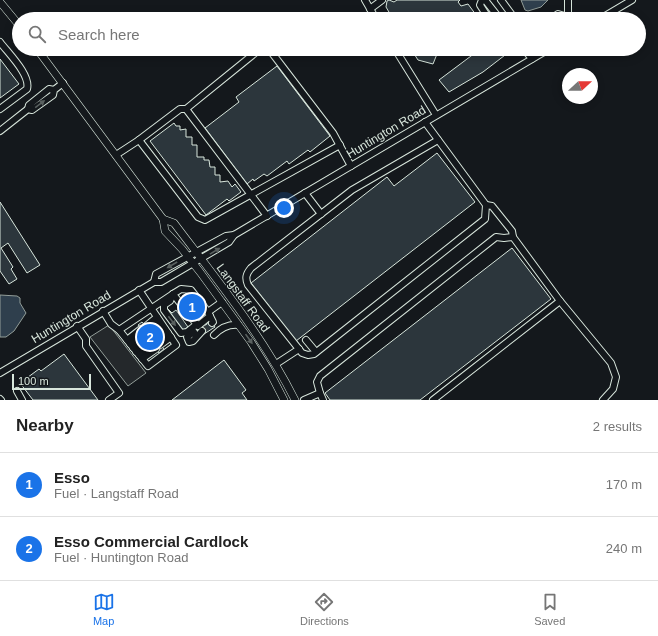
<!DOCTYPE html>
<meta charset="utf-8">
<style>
body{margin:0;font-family:Arial,sans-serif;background:#f2f2f2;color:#222}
.compass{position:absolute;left:562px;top:68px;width:36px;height:36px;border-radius:50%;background:#fff;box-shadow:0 2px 10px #0003;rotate:69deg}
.scale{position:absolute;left:12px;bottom:10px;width:79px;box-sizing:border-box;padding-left:4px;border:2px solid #d8e6dc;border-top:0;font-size:11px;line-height:14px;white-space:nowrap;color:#d8e6dc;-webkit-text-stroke:3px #14181c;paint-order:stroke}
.you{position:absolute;left:284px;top:208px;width:14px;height:14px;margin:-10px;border:3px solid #fff;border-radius:50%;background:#1a73e8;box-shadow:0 0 0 6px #1a73e833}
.badge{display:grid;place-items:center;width:26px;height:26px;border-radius:50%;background:#1a73e8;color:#fff;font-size:13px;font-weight:700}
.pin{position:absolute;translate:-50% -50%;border:2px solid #fff;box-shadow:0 1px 4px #0006}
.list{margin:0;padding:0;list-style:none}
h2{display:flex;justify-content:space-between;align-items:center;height:52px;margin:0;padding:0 16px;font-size:17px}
h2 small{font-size:13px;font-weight:400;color:#767676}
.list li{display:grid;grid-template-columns:26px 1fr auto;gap:12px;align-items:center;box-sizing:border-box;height:64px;padding:0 16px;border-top:1px solid #e0e0e0}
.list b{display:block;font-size:15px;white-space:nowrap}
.list p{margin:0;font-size:13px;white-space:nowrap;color:#767676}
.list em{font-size:13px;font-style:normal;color:#767676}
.icon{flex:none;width:22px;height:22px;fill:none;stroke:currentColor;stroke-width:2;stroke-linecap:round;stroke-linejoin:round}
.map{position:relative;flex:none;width:658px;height:400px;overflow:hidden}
.search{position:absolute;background:#fff;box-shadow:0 2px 10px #0003;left:12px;right:12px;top:12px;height:44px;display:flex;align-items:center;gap:10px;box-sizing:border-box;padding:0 14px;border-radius:22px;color:#767676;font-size:15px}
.sheet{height:180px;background:#fff}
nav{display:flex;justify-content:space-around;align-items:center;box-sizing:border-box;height:56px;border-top:1px solid #e0e0e0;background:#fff;font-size:11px;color:#767676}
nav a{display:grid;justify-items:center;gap:2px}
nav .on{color:#1a73e8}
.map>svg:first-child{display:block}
.parking{fill:#24282b;stroke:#939e99}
.water{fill:#2f3f4d;stroke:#939e99}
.building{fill:#2c363c;stroke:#d8e6dc}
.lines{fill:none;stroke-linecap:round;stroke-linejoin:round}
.minor-tunnel{stroke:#313739;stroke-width:6;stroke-dasharray:6 3;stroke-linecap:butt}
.minor-casing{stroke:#d8e6dc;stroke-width:8}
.major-casing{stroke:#d8e6dc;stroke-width:8}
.minor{stroke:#14181c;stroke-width:6}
.major{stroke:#14181c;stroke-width:7}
.oneway{fill:#59605f}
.labels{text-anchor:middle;stroke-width:3;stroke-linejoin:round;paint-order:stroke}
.street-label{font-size:12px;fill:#d8e6dc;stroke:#14181c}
</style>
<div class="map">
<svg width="658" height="400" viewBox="0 0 658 400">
<rect width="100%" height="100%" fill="#14181c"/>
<polygon class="parking" points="109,325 146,373 128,386 90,337"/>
<g class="water">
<polygon points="521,0 548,0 541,7 528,11 525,10"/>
<polygon points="0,295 17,296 20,298 20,303 26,313 14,331 6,337 0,337"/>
</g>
<g class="building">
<polygon points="389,0 394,2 397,0 460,0 458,2 461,6 468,4 479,19 393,19 386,7 387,1"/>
<polygon points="411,49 439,49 433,64 418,60"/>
<polygon points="471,49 507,49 509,52 483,72 449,92 439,80 475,53"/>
<polygon points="0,59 19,84 0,98"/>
<polygon points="277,66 330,136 310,152 308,150 289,164 287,161 267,176 264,174 254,181 253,179 247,184 205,128 239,102 236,97"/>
<polygon points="174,123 176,126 180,126 180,130 186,129 186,137 192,137 192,145 197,145 197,157 204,157 204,160 209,160 210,167 215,167 215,175 220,175 220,182 228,181 232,187 235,184 241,192 229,201 227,199 206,215 150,141"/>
<polygon points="437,153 475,202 296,341 251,283 387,177 394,186"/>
<polygon points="0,202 40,265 27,273 8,243 1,248 13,267 11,269 17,279 9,284 0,271"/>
<polygon points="512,248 551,299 420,400 330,400 325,393"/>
<polygon points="187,293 206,317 201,321 182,296"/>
<polygon points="167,308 172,313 176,310 188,327 181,332 165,310"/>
<polygon points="211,321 215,327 204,334 200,329"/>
<polygon points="142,322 164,349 159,353 138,325"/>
<polygon points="64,354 98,400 33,400 20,383 39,369 41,371"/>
<polygon points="224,360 246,390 242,393 247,400 172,400"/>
</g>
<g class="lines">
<g class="minor-tunnel">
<polyline points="185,301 190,297"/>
<polyline points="189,306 194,302"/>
<polyline points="193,311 198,307"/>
<polyline points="197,316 202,313"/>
<polyline points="202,331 212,323"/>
</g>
<g class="minor-casing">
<g id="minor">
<polyline points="365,0 376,19"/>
<polyline points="482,0 480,5 489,19"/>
<polyline points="485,0 500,19"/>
<polyline points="501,0 515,19"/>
<polyline points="568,0 568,17"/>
<polyline points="370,9 382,0"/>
<polyline points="551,19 558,14 568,17 570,19"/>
<polyline points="600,19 632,0"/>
<path d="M0,42C8,53 31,75 27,89L0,109"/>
<polyline points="269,49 333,133 351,166"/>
<polyline points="395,49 436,115"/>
<polyline points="524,49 532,59"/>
<polyline points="54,90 53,95 32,110 28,109 29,105 49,89 54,90 63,83"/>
<polyline points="186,109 260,49"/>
<polyline points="425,122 486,205 492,206 512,231 513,237 560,301 433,400"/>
<polyline points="0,131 28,109"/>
<polyline points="139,140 198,217 205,220 340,145"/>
<path d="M438,140L352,190L251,268C246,274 245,278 248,285L302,353L308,355L314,354L485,219L486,205"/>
<polyline points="116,155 139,140 180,109 186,109 267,216"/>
<polyline points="305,193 321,214"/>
<polyline points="154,282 156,274 226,236 234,235 549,49"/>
<polyline points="139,290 176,345 148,366 119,330 173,294"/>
<polyline points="173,294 170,301 164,305 164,310 181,333 187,332 197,324"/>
<polyline points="560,301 611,363 616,377 613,389 603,400"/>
<polyline points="103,311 111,324 119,330"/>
<polyline points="208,312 210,316 198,326 173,294 181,289 191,290 208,312 222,302"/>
<polyline points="210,316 213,322 212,323"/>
<polyline points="77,326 86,339 86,346 119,393 109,400"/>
<polyline points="146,326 157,317"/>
<polyline points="148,330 159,321"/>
<polyline points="194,332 187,337 189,342 193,341 202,331"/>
<polyline points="152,334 162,325"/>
<path d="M214,335C221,328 228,324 238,325"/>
<polyline points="154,337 165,329"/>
<polyline points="127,340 141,329"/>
<polyline points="306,340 316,352"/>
<polyline points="157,341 168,333"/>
<polyline points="130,344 144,333"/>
<polyline points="160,345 171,337"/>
<polyline points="133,348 147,337"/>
<polyline points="136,352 150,341"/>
<polyline points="139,355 153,345"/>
<polyline points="142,359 156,349"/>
<polyline points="276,364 299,349"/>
<polyline points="0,373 154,282 161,282 229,242 234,235"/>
<polyline points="17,391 22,400"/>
<polyline points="320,393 317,382 320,376 496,237 504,238 513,237"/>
<polyline points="0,399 1,400"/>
<polyline points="304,400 320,393 323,400"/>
</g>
</g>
<g class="major-casing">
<g id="major">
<polyline points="0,2 19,25"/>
<polyline points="37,49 163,219 165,231 182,249 200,272 251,342 268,369 284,400"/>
<path d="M163,219L174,223C217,280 263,336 295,400"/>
</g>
</g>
<use href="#minor" class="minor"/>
<use href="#major" class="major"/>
</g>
<defs><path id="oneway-solid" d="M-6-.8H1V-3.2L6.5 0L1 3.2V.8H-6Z"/></defs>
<g class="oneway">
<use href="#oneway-solid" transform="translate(40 104) rotate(-37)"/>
<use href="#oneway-solid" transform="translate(215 251) rotate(-31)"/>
<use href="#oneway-solid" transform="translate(172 265) rotate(150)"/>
<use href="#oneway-solid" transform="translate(172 321) rotate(53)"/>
<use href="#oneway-solid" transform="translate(249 339) rotate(55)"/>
</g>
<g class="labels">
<g class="street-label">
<text transform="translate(386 132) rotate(-31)" y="4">Huntington Road</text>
<text transform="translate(243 298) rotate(54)" y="4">Langstaff Road</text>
<text transform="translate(71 317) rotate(-31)" y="4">Huntington Road</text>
</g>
</g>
</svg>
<svg class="compass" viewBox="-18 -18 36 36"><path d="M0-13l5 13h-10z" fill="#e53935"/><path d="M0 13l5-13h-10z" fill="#767676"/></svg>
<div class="scale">100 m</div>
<div class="you"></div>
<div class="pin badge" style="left:192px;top:307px">1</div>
<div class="pin badge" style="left:150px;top:337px">2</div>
<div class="search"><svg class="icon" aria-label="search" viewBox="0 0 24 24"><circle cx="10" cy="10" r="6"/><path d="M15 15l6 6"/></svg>Search here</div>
</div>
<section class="sheet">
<h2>Nearby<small>2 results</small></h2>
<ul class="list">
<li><span class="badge">1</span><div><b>Esso</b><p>Fuel · Langstaff Road</p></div><em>170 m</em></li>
<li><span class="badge">2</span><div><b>Esso Commercial Cardlock</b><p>Fuel · Huntington Road</p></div><em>240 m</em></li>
</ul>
</section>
<nav>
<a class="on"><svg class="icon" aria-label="map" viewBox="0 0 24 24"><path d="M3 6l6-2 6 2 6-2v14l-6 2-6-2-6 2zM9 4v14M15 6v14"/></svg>Map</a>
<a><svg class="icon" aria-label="directions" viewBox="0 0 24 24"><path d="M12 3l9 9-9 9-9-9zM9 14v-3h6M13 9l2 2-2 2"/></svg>Directions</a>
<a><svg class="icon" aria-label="saved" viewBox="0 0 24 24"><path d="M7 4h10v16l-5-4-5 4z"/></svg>Saved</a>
</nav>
